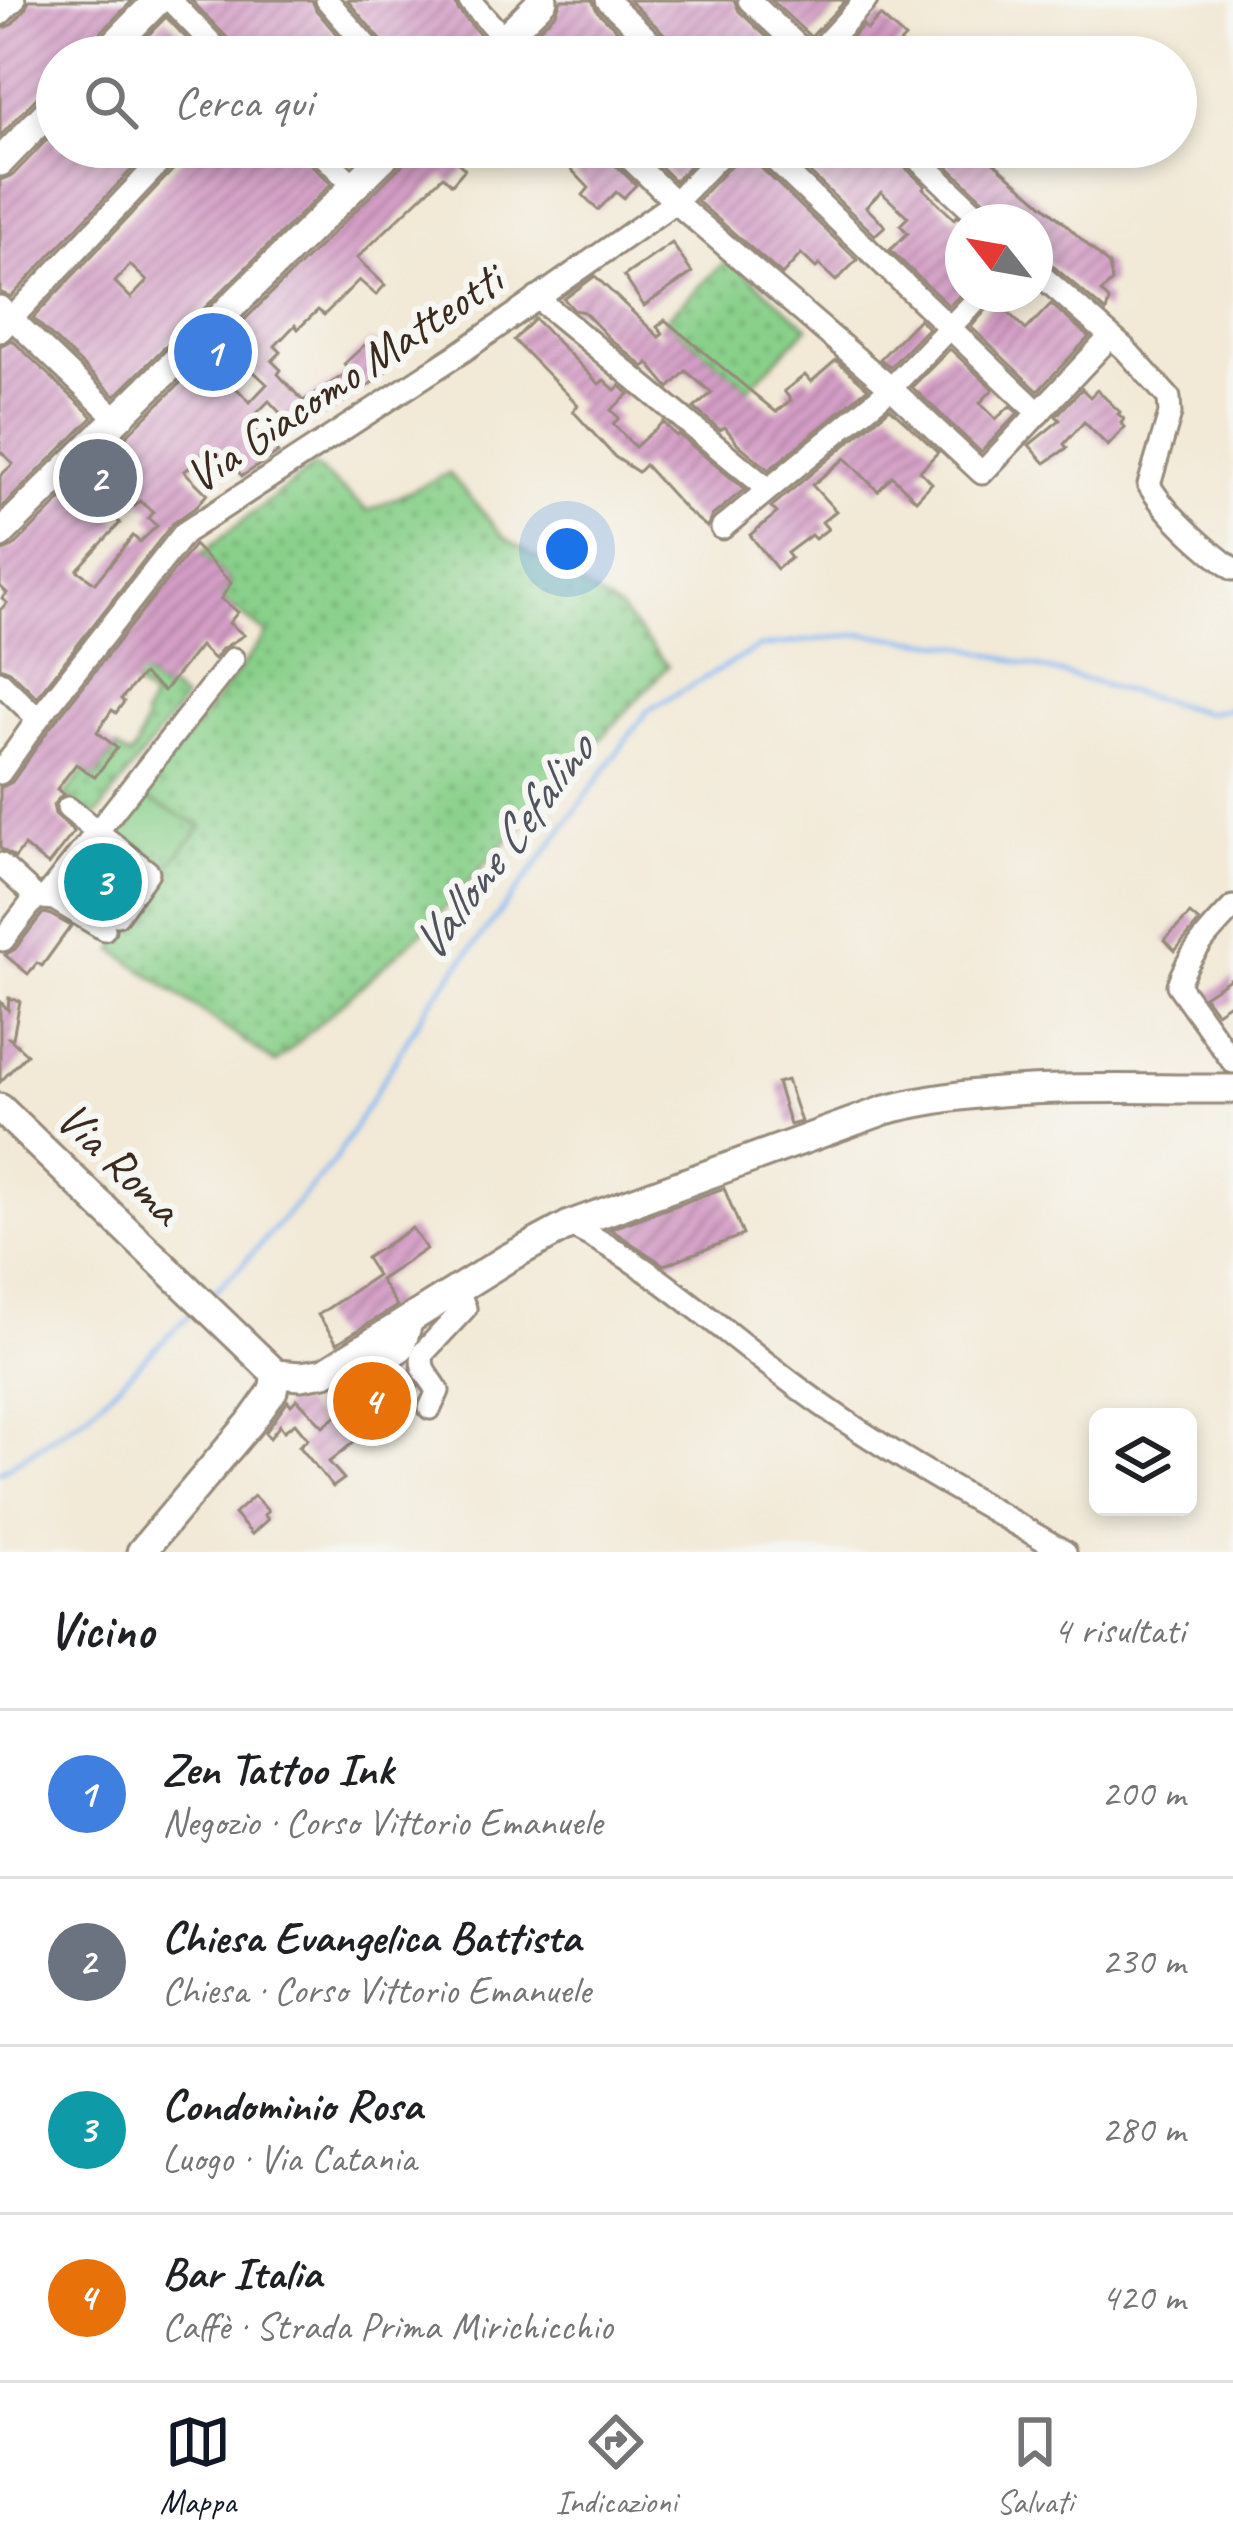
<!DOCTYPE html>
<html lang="it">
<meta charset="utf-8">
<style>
body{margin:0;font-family:Caveat,sans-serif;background:#f2f2f2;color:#202124}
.controls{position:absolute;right:36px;bottom:36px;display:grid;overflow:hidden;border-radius:18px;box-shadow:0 6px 18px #0003}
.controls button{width:108px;height:108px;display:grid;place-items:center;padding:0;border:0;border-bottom:3px solid #e0e0e0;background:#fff;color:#202124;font:60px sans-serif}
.compass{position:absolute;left:945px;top:204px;width:108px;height:108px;border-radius:50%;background:#fff;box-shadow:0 6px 18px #0003;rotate:301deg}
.you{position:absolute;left:567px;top:549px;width:42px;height:42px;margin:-30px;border:9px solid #fff;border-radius:50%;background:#1a73e8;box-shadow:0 0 0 18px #1a73e833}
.badge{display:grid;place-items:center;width:78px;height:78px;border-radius:50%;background:#111827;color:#fff;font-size:39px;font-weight:700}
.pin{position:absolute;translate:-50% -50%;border:6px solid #fff;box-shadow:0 3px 12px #0006}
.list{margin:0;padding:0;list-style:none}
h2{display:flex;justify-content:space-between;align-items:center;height:156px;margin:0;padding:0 48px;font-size:51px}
h2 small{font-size:39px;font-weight:400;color:#757577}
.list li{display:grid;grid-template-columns:78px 1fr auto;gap:36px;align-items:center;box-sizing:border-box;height:168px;padding:0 48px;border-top:3px solid #e0e0e0}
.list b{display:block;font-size:45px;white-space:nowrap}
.list p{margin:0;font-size:39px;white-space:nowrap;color:#757577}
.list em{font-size:39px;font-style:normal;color:#757577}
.icon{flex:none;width:66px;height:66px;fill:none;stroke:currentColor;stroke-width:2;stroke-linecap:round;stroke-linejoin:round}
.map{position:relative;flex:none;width:1233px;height:1552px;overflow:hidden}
.search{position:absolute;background:#fff;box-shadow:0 6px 18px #0003;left:36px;right:36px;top:36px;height:132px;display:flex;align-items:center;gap:30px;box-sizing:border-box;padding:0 42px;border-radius:66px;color:#757577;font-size:45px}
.sheet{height:828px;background:#fff}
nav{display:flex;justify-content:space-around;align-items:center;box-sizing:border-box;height:168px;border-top:3px solid #e0e0e0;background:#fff;font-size:33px;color:#757577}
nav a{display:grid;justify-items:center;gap:6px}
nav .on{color:#111827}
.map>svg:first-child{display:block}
.grass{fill:url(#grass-dots);stroke:#627d54;stroke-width:3}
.park{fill:url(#park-tufts);stroke:#627d54;stroke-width:3}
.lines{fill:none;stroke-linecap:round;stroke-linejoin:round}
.stream{stroke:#85b7f2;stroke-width:4.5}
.building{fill:url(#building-hatch);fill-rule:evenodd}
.minor-casing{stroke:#968a7a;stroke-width:27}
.major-casing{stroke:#968a7a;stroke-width:33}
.minor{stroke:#fff;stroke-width:21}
.major{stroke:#fff;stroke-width:27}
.labels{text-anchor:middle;stroke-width:12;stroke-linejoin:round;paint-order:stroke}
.street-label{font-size:48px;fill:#3b2a1e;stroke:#f6f6f2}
.water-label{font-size:51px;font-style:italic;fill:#51545e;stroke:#f6f6f2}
</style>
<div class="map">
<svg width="1233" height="1552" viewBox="0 0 1233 1552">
<defs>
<pattern id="grass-dots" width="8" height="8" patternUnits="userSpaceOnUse" patternTransform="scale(3)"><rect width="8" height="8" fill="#89d08a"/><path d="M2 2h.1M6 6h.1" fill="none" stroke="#71a970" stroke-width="1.8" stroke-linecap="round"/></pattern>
<pattern id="park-tufts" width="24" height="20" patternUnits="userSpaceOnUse" patternTransform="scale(3)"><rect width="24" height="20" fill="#89d08a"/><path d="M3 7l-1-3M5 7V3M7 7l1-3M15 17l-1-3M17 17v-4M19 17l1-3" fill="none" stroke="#71a970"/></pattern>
<pattern id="building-hatch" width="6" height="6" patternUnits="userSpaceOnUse" patternTransform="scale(3)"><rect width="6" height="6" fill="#d49ec6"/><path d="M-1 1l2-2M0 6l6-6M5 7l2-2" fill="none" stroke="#ad81a0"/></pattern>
</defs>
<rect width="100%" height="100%" fill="#f6f6f2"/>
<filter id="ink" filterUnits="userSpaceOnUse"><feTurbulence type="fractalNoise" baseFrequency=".00833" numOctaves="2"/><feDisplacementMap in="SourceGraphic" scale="24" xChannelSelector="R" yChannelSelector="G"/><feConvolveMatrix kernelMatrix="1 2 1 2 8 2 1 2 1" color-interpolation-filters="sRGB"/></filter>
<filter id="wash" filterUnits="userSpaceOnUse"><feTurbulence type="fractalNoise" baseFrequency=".004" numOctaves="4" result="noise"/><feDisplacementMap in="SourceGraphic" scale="48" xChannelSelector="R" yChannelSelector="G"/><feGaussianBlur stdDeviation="2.7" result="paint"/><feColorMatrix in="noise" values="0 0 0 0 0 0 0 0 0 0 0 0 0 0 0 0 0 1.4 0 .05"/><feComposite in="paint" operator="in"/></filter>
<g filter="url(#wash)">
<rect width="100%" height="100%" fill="#f2e9d6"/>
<g class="grass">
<polygon points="728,259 808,327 748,389 665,320"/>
<polygon points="314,466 368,511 449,473 504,537 620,610 668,666 425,929 275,1063 114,950 126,932 117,925 148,882 153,885 201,826 142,797 267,634 221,599 231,583 202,553"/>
<polygon points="132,665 163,691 167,687 184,700 94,819 65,795 85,770 96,777 117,748 130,757 137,746 146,720 144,717 152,699 124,676"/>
</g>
<polygon class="park" points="142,797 202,826 165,870 114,833"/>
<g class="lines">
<g class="stream">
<polyline points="210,1296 243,1264 335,1160 428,1005 535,867 647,711 759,647 863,634 961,646 1206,713 1233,708"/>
<polyline points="0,1472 85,1416 193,1312"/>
</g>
</g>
<g id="blocks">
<g class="building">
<polygon points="29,0 133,0 89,44 84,57 57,57 57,85 44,90 0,136 0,29 11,25 25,10"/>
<polygon points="191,0 312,0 316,10 356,57 240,57 236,47"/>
<polygon points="347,0 454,0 458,10 481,36 472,45 467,57 391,57 387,47"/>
<polygon points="561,0 592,0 597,11 645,57 541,57 537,47 529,39 556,13"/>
<polygon points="629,0 734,0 739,11 788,57 682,57 677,46"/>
<polygon points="771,0 846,0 811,37"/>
<polygon points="880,16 905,38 887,57 833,57 863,25 867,30"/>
<polygon points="166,17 204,57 127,57"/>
<polygon points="57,129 57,147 153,147 11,297 0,292 0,180 13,175"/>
<path d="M189,147H300L304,158L331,184L115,396L33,318L185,157ZM130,265L147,281L131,298L115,282Z"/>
<path d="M412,147H472L457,162L465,169L452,184L443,176L357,258L385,285L376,295L359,280L324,315L318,310L298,329L295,325L275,346L281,352L272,361L281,370L278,374L303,401L350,371L344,364L370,340L373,343L376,341L395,360L382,375L365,388L297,431L269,401L248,422L278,453L242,476L227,459L220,464L205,448L197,463L184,471L207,494L196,507L172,524L37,697L10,671L0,667V610L7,603L2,598L7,593L0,586V552L13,547L407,160ZM252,370L267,384L250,402L235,387ZM127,498L135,506L140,501L153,512L148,518L157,526L140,542L133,536L95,583L77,570L120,523L109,513Z"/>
<polygon points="553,147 603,147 608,158 636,185 623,198 616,192 598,210 583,195 589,188 566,164 562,168 557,164 553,167 543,156"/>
<polygon points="640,147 707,147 675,181"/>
<polygon points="743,147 746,147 751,158 857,260 836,281 819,265 816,268 801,254 782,275 697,201 739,157"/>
<polygon points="783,147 890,147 894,157 925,186 923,188 954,219 957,216 963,222 963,292 949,306 890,250 908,233 900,225 908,217 881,192 866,207 885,226 875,235"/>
<polygon points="927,147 976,147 1063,222 1109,265 1112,282 1101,292 1109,300 1106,312 1045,259 1035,255 1035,222 1000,222 995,211"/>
<polygon points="672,243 692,273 644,306 624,276"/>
<polygon points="595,276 659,337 663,334 657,327 665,320 776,412 791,400 784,391 805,375 811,382 836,360 868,388 769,470 738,444 725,427 720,430 694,408 712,393 686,371 669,388 648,363 644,367 609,338 584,312 574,310 564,299"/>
<polygon points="995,300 1026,330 1051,304 1089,337 1038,391 971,327"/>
<polygon points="535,319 599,384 604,380 615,390 620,386 629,394 611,410 619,418 613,424 635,447 663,422 676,436 678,434 745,489 712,516 707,527 686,510 645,465 638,472 615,457 573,411 578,405 514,340"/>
<polygon points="919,319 928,328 890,367 880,359"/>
<polygon points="12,340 93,417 0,509 0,476 13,464 0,451 0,346"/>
<polygon points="950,349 993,389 980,403 996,419 1010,406 1018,413 981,452 912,387"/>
<polygon points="1082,389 1090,397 1097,390 1120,412 1118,414 1124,419 1121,423 1125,427 1108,446 1084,422 1064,444 1067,448 1045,463 1029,445 1060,420 1056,416"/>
<polygon points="890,408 938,452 920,471 932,483 916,500 892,476 878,491 845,458 812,485 836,511 822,522 828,529 815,539 811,535 787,553 791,558 777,569 750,535 777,513 771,507"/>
<polygon points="194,545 231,583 221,599 238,612 229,623 244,635 222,649 214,659 200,646 164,691 143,674 121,699 124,702 116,713 112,710 97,732 117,748 95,777 76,764 57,789 63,794 53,805 55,814 74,832 48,865 24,846 15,858 0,848 0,788 12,782 50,728"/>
<polygon points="100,853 128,875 103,911 70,890"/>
<polygon points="43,913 49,914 71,926 42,966 37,963 28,974 5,955 15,949"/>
<polygon points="1190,914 1199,922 1175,951 1165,940"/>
<polygon points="1233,977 1233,1001 1216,1012 1204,996"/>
<polygon points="9,998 20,1001 13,1038 9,1038 27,1054 0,1082 0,1001 8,1010"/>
<polygon points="787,1080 801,1122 790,1125 777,1083"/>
<polygon points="724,1188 743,1235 664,1265 610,1229"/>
<polygon points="412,1228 426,1249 380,1280 397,1306 337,1343 318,1315 377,1275 366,1258"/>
<polygon points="403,1367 404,1384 411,1377 418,1387 386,1413 381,1407 364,1421 370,1429 329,1462 344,1479 333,1487 299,1446 308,1439 295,1423 284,1431 280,1425 270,1438 265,1433 288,1401 291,1405 297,1399 323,1426 351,1405 354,1408"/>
<polygon points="254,1496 268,1511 264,1515 268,1519 252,1534 234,1514"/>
</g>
</g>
</g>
<g filter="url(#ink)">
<use href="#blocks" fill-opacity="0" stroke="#968a7a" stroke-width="3"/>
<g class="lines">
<g class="minor-casing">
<g id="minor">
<polyline points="170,0 225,57"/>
<polyline points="327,0 376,57"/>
<polyline points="469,0 497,31 526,57"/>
<polyline points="607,0 667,57"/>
<polyline points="749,0 810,57"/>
<polyline points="0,14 14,0"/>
<polyline points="813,57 866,0"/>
<polyline points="315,147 354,186"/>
<polyline points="618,147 675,202 891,388 982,473 1110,337"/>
<polyline points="761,147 1039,413"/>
<polyline points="905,147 985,222"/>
<path d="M1035,270L1125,349L1169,398L1170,414L1149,485C1166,514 1205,549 1233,569"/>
<polyline points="537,298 768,489"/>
<polyline points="0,307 117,419"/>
<polyline points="0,331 174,147"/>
<polyline points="722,528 891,388 982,294"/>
<polyline points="0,682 38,719"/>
<polyline points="0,773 38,719 184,533 463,351 675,202 728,147"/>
<polyline points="68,808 148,872 117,915"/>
<polyline points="0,864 36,897 54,899 104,929"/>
<polyline points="45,898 233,659"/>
<path d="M1233,907C1211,930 1188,954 1178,985L1233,1062"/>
<polyline points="0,938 3,940 36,897"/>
<path d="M569,1225C655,1265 736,1344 815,1400C894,1457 981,1503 1065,1552"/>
<polyline points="349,1357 372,1370 403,1349 413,1317"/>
<path d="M430,1408L438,1391C431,1377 417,1369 424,1352L465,1308L457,1289"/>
</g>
</g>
<g class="major-casing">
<g id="major">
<polyline points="102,57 158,0"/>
<polyline points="485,57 543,0"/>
<polyline points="0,162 57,103"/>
<polyline points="0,534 394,147"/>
<polyline points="0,1108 276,1374"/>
<path d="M276,1374L301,1376L325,1372L508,1258L569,1225L885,1110C995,1081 1120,1090 1233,1089"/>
<polyline points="141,1552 250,1423 273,1391 276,1374"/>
</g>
</g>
<use href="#minor" class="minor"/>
<use href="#major" class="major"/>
</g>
</g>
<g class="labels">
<g class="street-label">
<text transform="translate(343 377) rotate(-34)" y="17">Via Giacomo Matteotti</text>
<text transform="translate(120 1162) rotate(44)" y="17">Via Roma</text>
</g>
<g class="water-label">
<text transform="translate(501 847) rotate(-53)" y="18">Vallone Cefalino</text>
</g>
</g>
</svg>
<div class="controls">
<button><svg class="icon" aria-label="layers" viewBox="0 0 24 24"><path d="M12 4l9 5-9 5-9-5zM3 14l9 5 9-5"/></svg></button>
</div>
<svg class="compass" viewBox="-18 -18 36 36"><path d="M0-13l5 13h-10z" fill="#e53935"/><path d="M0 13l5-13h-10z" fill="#757577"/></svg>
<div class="you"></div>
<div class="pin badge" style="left:213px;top:352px;background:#3f7fe0">1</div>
<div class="pin badge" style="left:98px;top:478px;background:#6b7280">2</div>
<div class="pin badge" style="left:103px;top:882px;background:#0f9aa8">3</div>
<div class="pin badge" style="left:372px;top:1401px;background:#e8710a">4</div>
<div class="search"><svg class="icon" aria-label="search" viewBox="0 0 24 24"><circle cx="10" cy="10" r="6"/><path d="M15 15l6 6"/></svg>Cerca qui</div>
</div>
<section class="sheet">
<h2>Vicino<small>4 risultati</small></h2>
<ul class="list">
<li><span class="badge" style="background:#3f7fe0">1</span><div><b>Zen Tattoo Ink</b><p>Negozio · Corso Vittorio Emanuele</p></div><em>200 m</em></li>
<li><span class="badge" style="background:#6b7280">2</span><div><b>Chiesa Evangelica Battista</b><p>Chiesa · Corso Vittorio Emanuele</p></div><em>230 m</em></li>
<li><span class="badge" style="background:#0f9aa8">3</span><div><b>Condominio Rosa</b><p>Luogo · Via Catania</p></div><em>280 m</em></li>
<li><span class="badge" style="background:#e8710a">4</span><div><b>Bar Italia</b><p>Caffè · Strada Prima Mirichicchio</p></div><em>420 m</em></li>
</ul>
</section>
<nav>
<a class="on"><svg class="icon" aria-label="map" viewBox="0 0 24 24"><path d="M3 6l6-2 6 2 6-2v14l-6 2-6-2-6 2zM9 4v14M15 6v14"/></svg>Mappa</a>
<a><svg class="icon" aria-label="directions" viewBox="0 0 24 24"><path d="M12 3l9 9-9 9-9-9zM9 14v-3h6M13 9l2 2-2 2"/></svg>Indicazioni</a>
<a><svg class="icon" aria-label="saved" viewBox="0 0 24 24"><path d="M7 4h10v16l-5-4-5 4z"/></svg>Salvati</a>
</nav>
